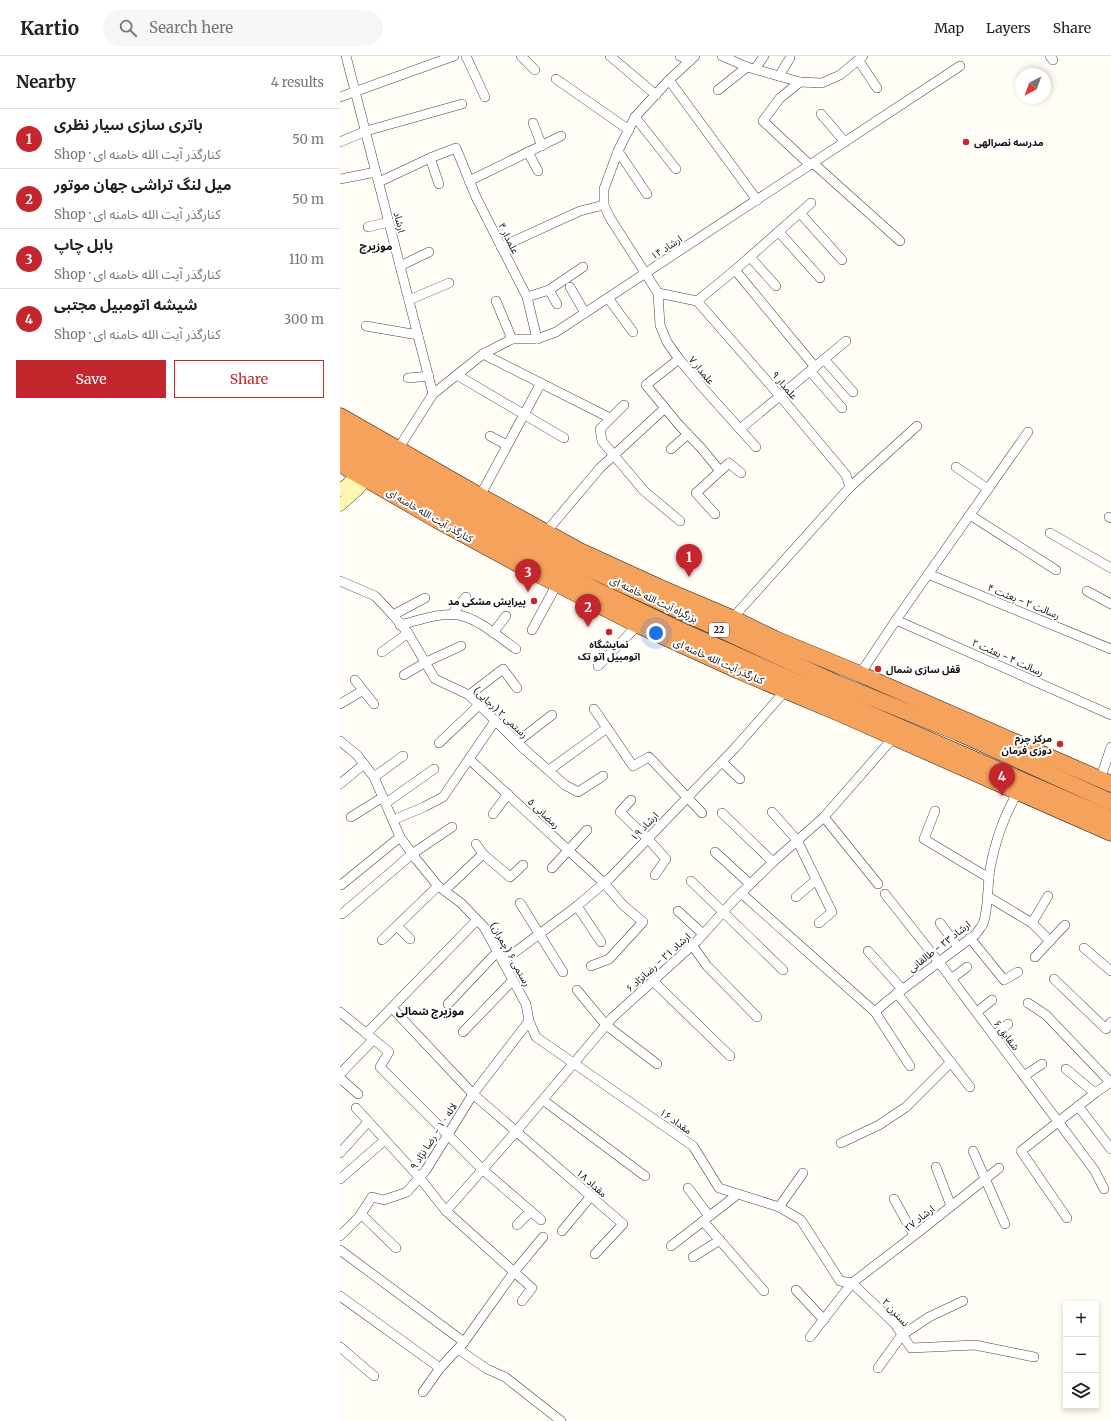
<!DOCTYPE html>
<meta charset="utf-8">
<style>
body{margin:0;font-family:Merriweather,"Noto Sans Arabic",serif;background:#f6f6f6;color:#222}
.controls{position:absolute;right:12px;bottom:12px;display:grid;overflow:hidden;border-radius:0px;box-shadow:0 2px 6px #0003}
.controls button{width:36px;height:36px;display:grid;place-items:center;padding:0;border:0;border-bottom:1px solid #e0e0e0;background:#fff;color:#222;font:20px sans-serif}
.compass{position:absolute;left:675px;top:12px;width:36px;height:36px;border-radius:50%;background:#fff;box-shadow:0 2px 6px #0003;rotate:221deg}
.you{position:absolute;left:316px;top:577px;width:14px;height:14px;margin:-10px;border:3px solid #fff;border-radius:50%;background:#1a73e8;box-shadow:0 0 0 6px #1a73e833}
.badge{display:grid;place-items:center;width:26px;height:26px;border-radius:50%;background:#c4262e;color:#fff;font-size:13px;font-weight:700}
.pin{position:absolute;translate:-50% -33px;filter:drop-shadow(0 1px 2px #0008)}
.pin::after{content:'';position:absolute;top:21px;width:14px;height:12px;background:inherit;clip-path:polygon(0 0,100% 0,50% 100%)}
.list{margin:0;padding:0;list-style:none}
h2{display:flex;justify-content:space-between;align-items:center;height:52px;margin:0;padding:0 16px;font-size:17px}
h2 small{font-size:13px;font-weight:400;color:#767676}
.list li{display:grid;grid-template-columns:26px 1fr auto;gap:12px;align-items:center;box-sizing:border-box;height:60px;padding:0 16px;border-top:1px solid #e0e0e0}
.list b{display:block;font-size:15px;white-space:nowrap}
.list p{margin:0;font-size:13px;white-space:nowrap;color:#767676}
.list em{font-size:13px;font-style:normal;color:#767676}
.actions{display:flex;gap:8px;padding:12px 16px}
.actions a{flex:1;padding:9px 0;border:1px solid #c4262e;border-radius:0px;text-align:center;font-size:14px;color:#c4262e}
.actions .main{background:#c4262e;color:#fff}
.icon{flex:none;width:22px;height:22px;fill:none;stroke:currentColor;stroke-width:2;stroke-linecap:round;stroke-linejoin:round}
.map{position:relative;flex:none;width:771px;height:1365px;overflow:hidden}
header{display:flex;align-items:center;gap:24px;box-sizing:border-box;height:56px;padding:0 20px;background:#fff;border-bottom:1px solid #e0e0e0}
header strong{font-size:19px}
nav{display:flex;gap:22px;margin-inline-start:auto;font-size:14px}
.search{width:280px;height:36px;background:#f6f6f6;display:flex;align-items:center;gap:10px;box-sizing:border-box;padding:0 14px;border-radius:22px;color:#767676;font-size:15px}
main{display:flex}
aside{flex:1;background:#fff}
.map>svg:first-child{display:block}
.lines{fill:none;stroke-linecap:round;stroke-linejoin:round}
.street-casing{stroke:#444;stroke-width:10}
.secondary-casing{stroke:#333;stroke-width:13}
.highway-casing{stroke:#222;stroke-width:17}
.street{stroke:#fff;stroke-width:9}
.secondary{stroke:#fff6b0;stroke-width:12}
.highway{stroke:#f5a25d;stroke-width:16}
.poi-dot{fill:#c4262e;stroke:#fff;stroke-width:1.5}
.labels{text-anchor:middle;stroke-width:4;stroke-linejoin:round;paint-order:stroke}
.shield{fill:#fff;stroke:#585858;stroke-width:1}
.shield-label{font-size:9px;font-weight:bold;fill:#111}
.poi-label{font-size:10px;font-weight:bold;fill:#111;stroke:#fff;text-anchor:start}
.street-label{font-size:10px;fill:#111;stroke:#fff}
.neighbourhood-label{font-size:11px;font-weight:bold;fill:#111;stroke:#fff}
</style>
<header>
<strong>Kartio</strong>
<div class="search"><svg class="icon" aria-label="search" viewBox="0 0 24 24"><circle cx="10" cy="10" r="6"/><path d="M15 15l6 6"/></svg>Search here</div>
<nav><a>Map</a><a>Layers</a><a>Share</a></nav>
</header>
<main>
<aside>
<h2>Nearby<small>4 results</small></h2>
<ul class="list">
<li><span class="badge">1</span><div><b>باتری سازی سیار نظری</b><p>Shop · کنارگذر آیت الله خامنه ای</p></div><em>50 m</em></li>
<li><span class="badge">2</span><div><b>میل لنگ تراشی جهان موتور</b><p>Shop · کنارگذر آیت الله خامنه ای</p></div><em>50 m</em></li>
<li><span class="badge">3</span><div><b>بابل چاپ</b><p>Shop · کنارگذر آیت الله خامنه ای</p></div><em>110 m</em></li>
<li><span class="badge">4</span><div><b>شیشه اتومبیل مجتبی</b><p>Shop · کنارگذر آیت الله خامنه ای</p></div><em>300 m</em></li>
</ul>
<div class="actions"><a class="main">Save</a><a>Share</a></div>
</aside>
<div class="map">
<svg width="771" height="1365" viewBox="0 0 771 1365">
<rect width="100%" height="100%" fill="#fffdf5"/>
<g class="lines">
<g class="street-casing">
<g id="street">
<polyline points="6,0 93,338"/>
<polyline points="126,0 145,41"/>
<polyline points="181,0 195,14"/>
<polyline points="270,0 316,39"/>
<polyline points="340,0 350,5"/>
<polyline points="355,0 329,24 295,61 278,95 264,133 264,149 270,162 318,237 357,245 395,214 471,147"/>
<polyline points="382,0 407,11 460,26 482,27 500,19 523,0"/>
<polyline points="710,0 713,4"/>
<polyline points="519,5 537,32"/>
<polyline points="415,13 424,0"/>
<polyline points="439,20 450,2"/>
<polyline points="216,23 289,74"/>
<polyline points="329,24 417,144"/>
<polyline points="460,26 440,42 423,65 470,109"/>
<polyline points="378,34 407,11"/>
<polyline points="0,41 114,0"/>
<polyline points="481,58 505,86"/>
<polyline points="295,61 336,113"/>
<polyline points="193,67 202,90"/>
<polyline points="0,86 26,75 122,48"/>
<polyline points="278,95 307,138"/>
<polyline points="188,96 198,115"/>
<polyline points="90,102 99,128"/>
<polyline points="473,107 560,185"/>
<polyline points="0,123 36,116"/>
<polyline points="129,125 221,80"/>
<polyline points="39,126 90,102 116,92 136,141 187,241 197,283"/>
<polyline points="460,157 502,204"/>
<polyline points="28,171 49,166"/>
<polyline points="439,176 480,222"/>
<polyline points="161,191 240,155 264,149"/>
<polyline points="410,201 436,230"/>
<polyline points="60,210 89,196"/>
<polyline points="395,214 475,311"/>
<polyline points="230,231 245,257"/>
<polyline points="209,234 217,248"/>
<polyline points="318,237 320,269 327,286 339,303 364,333 416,391"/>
<polyline points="187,241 209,234 243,211"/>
<polyline points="268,242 293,276"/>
<polyline points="69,244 109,227"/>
<polyline points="156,245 172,283"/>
<polyline points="357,245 440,340 506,419 510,431"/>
<polyline points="26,270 78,279"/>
<polyline points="143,298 270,362"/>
<polyline points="339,303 306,329 339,369 362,393 380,415"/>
<polyline points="484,303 513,336"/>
<polyline points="470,315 502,352"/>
<polyline points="117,319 224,382"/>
<polyline points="68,322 89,320"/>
<polyline points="284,349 260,373 262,385 304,435 340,465"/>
<polyline points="400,373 506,285"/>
<polyline points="150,380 167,389"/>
<polyline points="58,393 93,338 143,298 172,283 197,283 216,276 620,10"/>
<polyline points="331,393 348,378"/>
<polyline points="616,411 648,433"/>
<polyline points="140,440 201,327"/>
<polyline points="375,458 356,437 389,407 401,417"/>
<polyline points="630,459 716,514"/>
<polyline points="769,461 771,462"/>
<polyline points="206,476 260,412 325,352"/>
<polyline points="710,477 771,512"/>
<polyline points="588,518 771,593"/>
<polyline points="0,525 35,540 53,559 68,577 95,623 129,639 183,692 225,729 238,736 263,720"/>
<polyline points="747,535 771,548"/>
<polyline points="53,559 85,542"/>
<polyline points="111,559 126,541"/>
<polyline points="556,564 771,659"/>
<polyline points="390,565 510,431 577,370"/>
<path d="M60,569C77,565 100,556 118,559C138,562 160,582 176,593"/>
<polyline points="192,574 217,528"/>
<polyline points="153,577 166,560"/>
<polyline points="42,596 68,577"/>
<polyline points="258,610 298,569"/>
<polyline points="520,618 556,564 688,376"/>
<polyline points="64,619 86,606 121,590"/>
<polyline points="15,624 34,648"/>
<polyline points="129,639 163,613 177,632"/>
<polyline points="0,648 22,635"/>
<polyline points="254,653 293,710 309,701 362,757"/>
<polyline points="0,685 17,699 34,721 60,781 76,803 98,830 121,847 144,871 186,948 189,965 196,981 353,1090 379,1132 439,1151 461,1164 500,1225 512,1227 555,1268 571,1292 635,1289 694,1301"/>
<polyline points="177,686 212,659"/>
<polyline points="99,687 139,649"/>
<polyline points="129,703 264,827 283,849 303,866 269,903 251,910"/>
<polyline points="382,706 400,723"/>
<polyline points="209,714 267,672"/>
<polyline points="34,721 63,700"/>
<polyline points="760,724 771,691"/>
<polyline points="0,728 24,708"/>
<polyline points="291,744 280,756 308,783 326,803 315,819"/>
<polyline points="46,747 94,713"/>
<polyline points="595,755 584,783 649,822"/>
<polyline points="432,756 457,784 492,856 479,867"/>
<polyline points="382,757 433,806"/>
<polyline points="153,758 168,738"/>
<polyline points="11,761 43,741"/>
<polyline points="484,761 538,828"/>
<polyline points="53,764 84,751 103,741 155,665"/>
<polyline points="136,788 143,798 170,821 183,809"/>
<polyline points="375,796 410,828"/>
<polyline points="212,812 247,774"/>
<polyline points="351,825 443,914"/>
<polyline points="1,829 60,781"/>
<polyline points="105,834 143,798"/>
<polyline points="401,837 535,956 570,1010"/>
<polyline points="545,838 598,905 755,1115 764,1133"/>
<polyline points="647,840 692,867 710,885"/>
<polyline points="456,841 476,824"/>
<polyline points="180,847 223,916"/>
<polyline points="237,850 261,886"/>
<polyline points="338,855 363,878"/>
<polyline points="2,858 72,798 112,771"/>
<polyline points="600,867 618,891"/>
<polyline points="692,867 708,840"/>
<polyline points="57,870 70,883"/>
<polyline points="630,882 664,924 678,916"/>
<polyline points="42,884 98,830"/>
<polyline points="352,889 367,910 417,961"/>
<polyline points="744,892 771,915"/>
<polyline points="528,895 562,933"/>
<polyline points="695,901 725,869"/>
<polyline points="163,905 237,850 270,822 395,692 446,634"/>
<polyline points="611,923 627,911"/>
<polyline points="714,923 766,973 771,966"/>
<polyline points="313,925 390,1000"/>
<polyline points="237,934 266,969 317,1008"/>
<polyline points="557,937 630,1031"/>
<polyline points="688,947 706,959 771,1027"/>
<polyline points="108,948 157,896"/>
<polyline points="52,952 133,1038 283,1168 255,1198"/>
<polyline points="0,956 49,996 40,1011 142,1113 201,1164"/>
<path d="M535,956L546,946L636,878C638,875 641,871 643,868C649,851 647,831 650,813C655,786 664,759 678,736"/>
<polyline points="637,956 652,944"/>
<polyline points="123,976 173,924"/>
<polyline points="26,978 137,864"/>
<polyline points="654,980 668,968"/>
<polyline points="726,1013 755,1037"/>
<polyline points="0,1018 33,984"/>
<polyline points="684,1020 702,1008"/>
<polyline points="0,1022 18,1038"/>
<polyline points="203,1044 305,1120"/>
<polyline points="738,1050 771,1093"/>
<polyline points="16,1052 79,1121 106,1155 192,1232 182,1245"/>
<polyline points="501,1087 539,1069 566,1051 611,1006"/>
<polyline points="633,1095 665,1168"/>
<polyline points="0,1097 28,1066"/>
<polyline points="596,1111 611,1150"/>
<polyline points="0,1123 45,1084"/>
<polyline points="348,1132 369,1160"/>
<polyline points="554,1143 574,1179"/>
<polyline points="439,1151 463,1117"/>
<polyline points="106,1155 173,1079 272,962 357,885 394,844 433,806 484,761 554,681"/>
<polyline points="21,1158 56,1192"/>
<polyline points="727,1162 681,1095 755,1037 771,1026"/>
<polyline points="363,1165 424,1235"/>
<polyline points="177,1169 191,1155"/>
<polyline points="222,1175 251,1140"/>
<polyline points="0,1180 19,1161 32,1141 44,1144 67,1136 86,1114 133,1038 189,965"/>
<polyline points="331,1190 398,1138"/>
<polyline points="0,1194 124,1286"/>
<polyline points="353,1201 380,1184"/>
<polyline points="456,1234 484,1264"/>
<polyline points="0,1240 100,1312"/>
<polyline points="470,1281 512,1227 580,1175 659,1112"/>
<polyline points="0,1291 34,1320"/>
<polyline points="118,1293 147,1313 165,1321 221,1365"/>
<polyline points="538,1312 562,1279 589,1261 623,1245"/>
<polyline points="83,1336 100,1312 124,1286 174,1216 203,1181"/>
</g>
</g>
<g class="secondary-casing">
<g id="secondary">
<polyline points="0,434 8,428 21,412"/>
<polyline points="0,449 17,434 31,418"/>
</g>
</g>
<g class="highway-casing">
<g id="highway">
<polyline points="0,360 140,440 240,495 321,532 392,562 435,583 520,618 771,728"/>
<polyline points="0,375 173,475 236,507 496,627 619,677 771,746"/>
<polyline points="0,392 184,497 260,536 340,574 454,625 771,763"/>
<polyline points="0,408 97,464 178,508 298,569 399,615 499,657 771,777"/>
</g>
</g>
<use href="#street" class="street"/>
<use href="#secondary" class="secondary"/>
<use href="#highway" class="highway"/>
</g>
<g class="poi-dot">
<circle cx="626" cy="86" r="4"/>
<circle cx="194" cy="545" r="4"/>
<circle cx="269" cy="576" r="4"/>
<circle cx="538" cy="613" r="4"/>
<circle cx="720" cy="688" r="4"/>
</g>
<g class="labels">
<rect class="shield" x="369" y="567" width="20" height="14" rx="3"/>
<g class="shield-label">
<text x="379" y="577">22</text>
</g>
<g class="poi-label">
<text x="634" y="90">مدرسه نصرالهی</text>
<text x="186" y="549" text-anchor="end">پیرایش مشکی مد</text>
<text x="269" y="592" text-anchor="middle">نمایشگاه<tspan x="269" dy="12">اتومبیل اتو تک</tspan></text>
<text x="546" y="617">قفل سازی شمال</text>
<text x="712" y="686" text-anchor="end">مرکز چرم<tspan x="712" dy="12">دوزی فرمان</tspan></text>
</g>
<g class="street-label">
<text transform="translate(60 166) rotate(76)" y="4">ارشاد</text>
<text transform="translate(169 182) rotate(63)" y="4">علمدار ۴</text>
<text transform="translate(326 191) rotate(-33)" y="4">ارشاد ۱۴</text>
<text transform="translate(362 314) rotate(50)" y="4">علمدار ۷</text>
<text transform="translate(445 329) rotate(49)" y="4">علمدار ۹</text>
<text transform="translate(90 459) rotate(30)" y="4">کنارگذر آیت الله خامنه ای</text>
<text transform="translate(314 543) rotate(25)" y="4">بزرگراه آیت الله خامنه ای</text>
<text transform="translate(684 545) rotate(22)" y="4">رسالت ۲ - بعثت ۴</text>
<text transform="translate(668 601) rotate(24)" y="4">رسالت ۴ - بعثت ۲</text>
<text transform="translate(379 605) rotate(24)" y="4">کنارگذر آیت الله خامنه ای</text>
<text transform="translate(161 656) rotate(43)" y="4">رستمی ۲ (رجایی)</text>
<text transform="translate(204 757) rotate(43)" y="4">رمضانی ۵</text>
<text transform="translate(304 770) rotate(-46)" y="4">ارشاد ۱۹</text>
<text transform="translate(599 890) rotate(-38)" y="4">ارشاد ۲۳ - طالقانی</text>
<text transform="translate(171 898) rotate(61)" y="4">رستمی ۶ (چمران)</text>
<text transform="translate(318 906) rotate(-42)" y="4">ارشاد ۲۱ - رضانژاد ۶</text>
<text transform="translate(667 979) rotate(53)" y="4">شقایق ۶</text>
<text transform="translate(336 1065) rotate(35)" y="4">مقداد ۱۶</text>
<text transform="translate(93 1080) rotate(-57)" y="4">لاله ۱۰ - رضا نژاد ۹</text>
<text transform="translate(252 1127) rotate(41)" y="4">مقداد ۱۸</text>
<text transform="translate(579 1162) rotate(-38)" y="4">ارشاد ۲۷</text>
<text transform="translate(556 1256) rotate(47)" y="4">نسترن ۲</text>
</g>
<g class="neighbourhood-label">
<text x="36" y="194">موزیرج</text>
<text x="90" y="959">موزیرج شمالی</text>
</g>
</g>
</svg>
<div class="controls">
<button>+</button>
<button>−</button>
<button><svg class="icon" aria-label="layers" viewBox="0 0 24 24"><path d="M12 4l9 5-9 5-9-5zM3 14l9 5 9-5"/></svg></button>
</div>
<svg class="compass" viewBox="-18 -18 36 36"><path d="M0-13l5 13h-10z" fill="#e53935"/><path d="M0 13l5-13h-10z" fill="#767676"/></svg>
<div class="you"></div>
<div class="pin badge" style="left:349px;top:521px">1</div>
<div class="pin badge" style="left:248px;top:571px">2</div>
<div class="pin badge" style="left:188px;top:536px">3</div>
<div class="pin badge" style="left:662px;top:740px">4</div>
</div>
</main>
